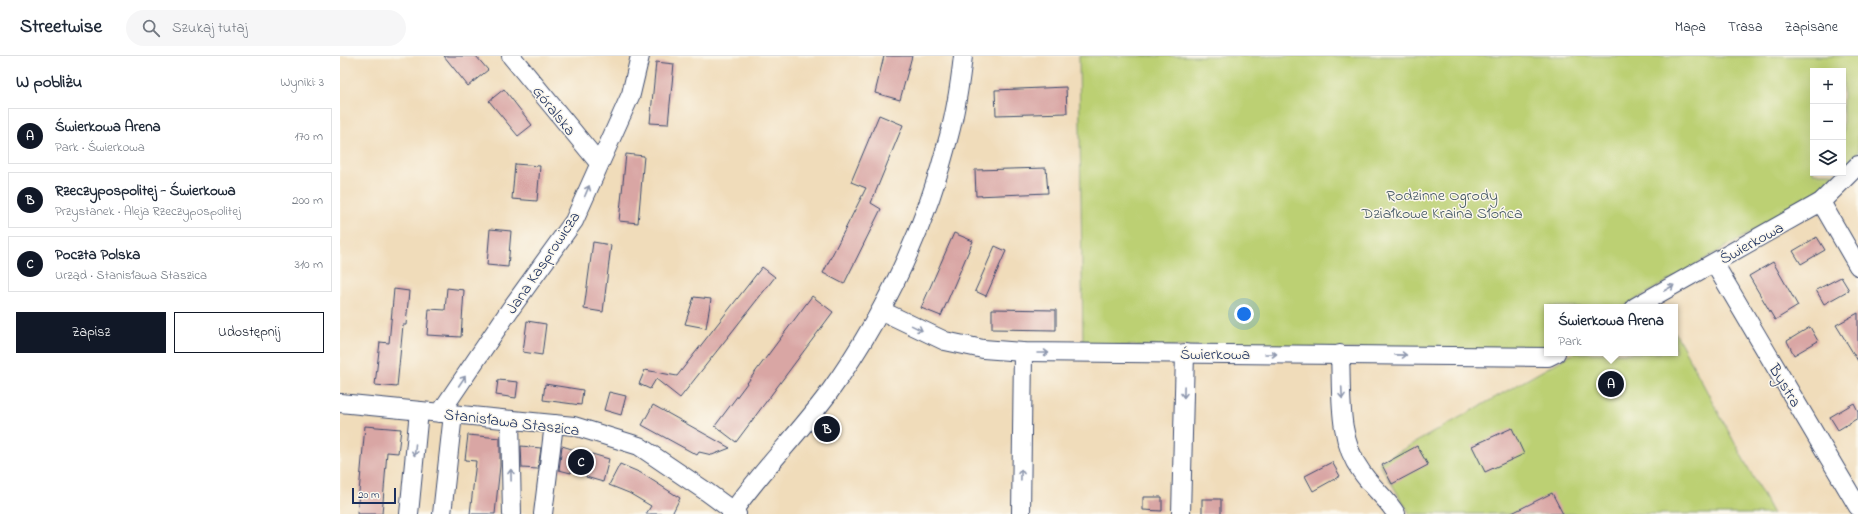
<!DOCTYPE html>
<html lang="pl">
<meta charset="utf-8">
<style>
body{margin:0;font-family:"Indie Flower",sans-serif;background:#f6f6f7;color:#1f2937}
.controls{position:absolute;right:12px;top:12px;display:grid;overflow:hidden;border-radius:0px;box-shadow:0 4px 16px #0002}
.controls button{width:36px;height:36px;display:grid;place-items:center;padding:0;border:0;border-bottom:1px solid #e0e1e3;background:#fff;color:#1f2937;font:20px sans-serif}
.scale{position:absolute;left:12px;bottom:10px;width:44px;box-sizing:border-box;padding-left:4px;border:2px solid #1b2f5e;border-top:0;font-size:11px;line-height:14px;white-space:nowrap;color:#1b2f5e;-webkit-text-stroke:3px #fbf7ec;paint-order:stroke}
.you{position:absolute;left:904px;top:258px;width:14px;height:14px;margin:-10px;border:3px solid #fff;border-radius:50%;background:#1a73e8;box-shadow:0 0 0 6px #1a73e833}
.badge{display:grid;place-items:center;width:26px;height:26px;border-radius:50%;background:#111827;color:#fff;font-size:13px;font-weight:700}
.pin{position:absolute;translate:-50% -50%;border:2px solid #fff;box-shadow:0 1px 4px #0006}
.popup{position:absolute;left:1204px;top:248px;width:134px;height:52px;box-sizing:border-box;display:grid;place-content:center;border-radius:0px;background:#fff;filter:drop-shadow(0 1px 3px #0005);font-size:13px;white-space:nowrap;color:#747a83}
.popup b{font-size:15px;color:#1f2937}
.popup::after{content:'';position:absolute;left:50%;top:100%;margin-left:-8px;border:8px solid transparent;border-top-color:#fff}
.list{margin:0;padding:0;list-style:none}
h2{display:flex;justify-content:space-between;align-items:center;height:52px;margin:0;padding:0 16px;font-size:17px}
h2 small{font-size:13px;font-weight:400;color:#747a83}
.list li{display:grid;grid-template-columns:26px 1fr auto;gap:12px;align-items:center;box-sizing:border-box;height:56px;margin:0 8px 8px;padding:0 8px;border:1px solid #e0e1e3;border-radius:0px}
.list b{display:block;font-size:15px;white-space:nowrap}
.list p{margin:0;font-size:13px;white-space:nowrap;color:#747a83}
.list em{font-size:13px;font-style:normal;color:#747a83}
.actions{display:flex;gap:8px;padding:12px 16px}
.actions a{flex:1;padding:9px 0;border:1px solid #111827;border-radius:0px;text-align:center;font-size:14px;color:#111827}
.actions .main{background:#111827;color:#fff}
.icon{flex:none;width:22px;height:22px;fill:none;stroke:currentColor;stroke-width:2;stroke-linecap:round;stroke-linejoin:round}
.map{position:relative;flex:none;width:1518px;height:458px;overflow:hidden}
header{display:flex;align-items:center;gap:24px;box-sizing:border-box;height:56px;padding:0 20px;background:#fff;border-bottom:1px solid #e0e1e3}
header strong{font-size:19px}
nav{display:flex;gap:22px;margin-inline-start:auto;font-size:14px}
.search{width:280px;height:36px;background:#f6f6f7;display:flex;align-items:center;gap:10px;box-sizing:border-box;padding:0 14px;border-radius:22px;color:#747a83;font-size:15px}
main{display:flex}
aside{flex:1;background:#fff}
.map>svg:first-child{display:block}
.green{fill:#bcd073;stroke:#6c8068}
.building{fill:#d9a6a4}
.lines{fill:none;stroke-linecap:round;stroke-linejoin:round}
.minor-casing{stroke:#3b496c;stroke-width:20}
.minor{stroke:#fff;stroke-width:18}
.oneway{stroke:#8d97ae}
.labels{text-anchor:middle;stroke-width:3;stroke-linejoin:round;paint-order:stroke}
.street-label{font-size:16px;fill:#1b2f5e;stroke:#fbf7ec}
.park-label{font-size:16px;fill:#435763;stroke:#fbf7ec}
</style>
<header>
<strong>Streetwise</strong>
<div class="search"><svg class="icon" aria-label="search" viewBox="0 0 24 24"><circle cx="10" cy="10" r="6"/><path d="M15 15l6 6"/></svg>Szukaj tutaj</div>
<nav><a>Mapa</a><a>Trasa</a><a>Zapisane</a></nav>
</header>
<main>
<aside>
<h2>W pobliżu<small>Wyniki: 3</small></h2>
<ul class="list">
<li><span class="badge">A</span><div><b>Świerkowa Arena</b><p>Park · Świerkowa</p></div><em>170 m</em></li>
<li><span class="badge">B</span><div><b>Rzeczypospolitej - Świerkowa</b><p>Przystanek · Aleja Rzeczypospolitej</p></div><em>200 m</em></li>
<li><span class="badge">C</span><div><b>Poczta Polska</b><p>Urząd · Stanisława Staszica</p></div><em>310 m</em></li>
</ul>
<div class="actions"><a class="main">Zapisz</a><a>Udostępnij</a></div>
</aside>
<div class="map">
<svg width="1518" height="458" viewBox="0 0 1518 458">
<rect width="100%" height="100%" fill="#fbf7ec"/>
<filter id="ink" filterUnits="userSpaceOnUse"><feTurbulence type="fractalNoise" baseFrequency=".025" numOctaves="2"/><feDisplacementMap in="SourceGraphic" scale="8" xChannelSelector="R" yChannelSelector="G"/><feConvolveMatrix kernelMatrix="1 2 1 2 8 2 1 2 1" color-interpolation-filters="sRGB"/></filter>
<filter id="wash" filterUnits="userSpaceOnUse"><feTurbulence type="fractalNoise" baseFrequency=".012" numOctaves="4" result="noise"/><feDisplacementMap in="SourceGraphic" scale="16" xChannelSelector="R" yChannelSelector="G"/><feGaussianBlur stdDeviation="0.9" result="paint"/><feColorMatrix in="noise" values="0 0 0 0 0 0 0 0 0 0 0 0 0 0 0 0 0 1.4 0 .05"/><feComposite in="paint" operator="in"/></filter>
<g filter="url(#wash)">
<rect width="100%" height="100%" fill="#f0dcba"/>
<g class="green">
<polygon points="739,0 1518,0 1518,96 1503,111 1503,15 1473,15 1473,117 1496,117 1471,141 1283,251 1207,251 1207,296 743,289"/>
<polygon points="1335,276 1433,458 1070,458 1039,407 1234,297 1335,297"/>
</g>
<g id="blocks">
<g class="building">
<polygon points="104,0 136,0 148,14 128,30"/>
<polygon points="544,0 572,0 560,44 535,37"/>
<polygon points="316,6 334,8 328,68 310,67"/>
<polygon points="726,31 727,57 656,59 655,34"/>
<polygon points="164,33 192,69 178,80 149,45"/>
<polygon points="539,59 563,69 531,147 541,153 504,228 483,217 526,132 511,126"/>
<polygon points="286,98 304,100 298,167 279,165"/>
<polygon points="175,108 200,110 197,145 172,143"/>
<polygon points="706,112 708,137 636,140 635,114"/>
<polygon points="150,173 171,175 168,211 147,209"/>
<polygon points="614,177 633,185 601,260 581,252"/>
<polygon points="1477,181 1485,194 1461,208 1453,195"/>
<polygon points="253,186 271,189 263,256 244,253"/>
<polygon points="655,190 666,195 646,240 635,235"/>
<polygon points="1433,206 1458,250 1435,264 1409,220"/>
<polygon points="422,211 435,221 340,342 316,323 310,333 299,328 305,314 337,320"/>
<polygon points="1501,221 1509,234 1484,248 1476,234"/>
<polygon points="107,232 124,234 121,281 87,279 89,253 105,254"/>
<polygon points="54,233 69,235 66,269 63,269 57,331 35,329 40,286 49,287"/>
<polygon points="472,240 493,256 396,386 375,370"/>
<polygon points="354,241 371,243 366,272 345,268"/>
<polygon points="652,253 716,254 716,274 652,273"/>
<polygon points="1518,257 1518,305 1496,269"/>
<polygon points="187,265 206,268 202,299 183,296"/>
<polygon points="1470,271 1478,285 1454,299 1447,285"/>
<polygon points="158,324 178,326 176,342 156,339"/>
<polygon points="205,328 243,334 241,349 203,344"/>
<polygon points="269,336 286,340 281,359 264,354"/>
<polygon points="1514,347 1518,355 1518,362 1498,374 1490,361"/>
<polygon points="313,349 390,392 372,399 359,396 357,399 302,369"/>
<polygon points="25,370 61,373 58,397 47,396 42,458 17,458"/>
<polygon points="1172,372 1184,398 1145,416 1132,390"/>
<polygon points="128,379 160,382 160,410 155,458 130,458 136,405 125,404"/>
<polygon points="181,390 201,392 198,413 182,412"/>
<polygon points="222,390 235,394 231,417 219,414"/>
<polygon points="1077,390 1088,409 1052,428 1042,409"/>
<polygon points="252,398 269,403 263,426 246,421"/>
<polygon points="992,406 1000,420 973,435 965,420"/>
<polygon points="280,408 301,417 340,442 332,458 306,458 311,450 289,437 269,429"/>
<polygon points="1212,437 1223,458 1170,458"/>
<polygon points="803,441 822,441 822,455 803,454"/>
<rect x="862" y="443" width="19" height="15"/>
</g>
</g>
</g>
<g filter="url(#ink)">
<use href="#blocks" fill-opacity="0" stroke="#3b496c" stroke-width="1"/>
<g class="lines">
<g class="minor-casing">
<g id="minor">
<polyline points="171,0 259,107"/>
<polyline points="1481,146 1518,210"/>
<polyline points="1374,207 1518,451"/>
<polyline points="1295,251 1481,146 1518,109"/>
<polyline points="542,255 605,285 643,293 683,296 1208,301 1216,297"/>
<path d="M1000,298C1002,336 997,383 1021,415C1031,431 1047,442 1056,458"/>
<polyline points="0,347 234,370 299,390 367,436 397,458"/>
<polyline points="100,357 169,255 234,165 291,38 300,0"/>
<polyline points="170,364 172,458"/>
<polyline points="69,458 79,355"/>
<polyline points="102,458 113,358"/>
<polyline points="203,458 214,368"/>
<path d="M391,458C420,416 457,380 488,338C544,260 585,174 609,80C616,54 620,27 623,0"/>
<polyline points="681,458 683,296"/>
<polyline points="841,458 845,297"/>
</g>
</g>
<use href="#minor" class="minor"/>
</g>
<defs><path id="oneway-shaft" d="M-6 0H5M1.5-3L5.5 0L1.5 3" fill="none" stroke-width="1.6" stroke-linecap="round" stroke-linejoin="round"/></defs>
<g class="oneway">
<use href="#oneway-shaft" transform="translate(247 135) rotate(-67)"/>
<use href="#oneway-shaft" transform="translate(1329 232) rotate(-30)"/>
<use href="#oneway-shaft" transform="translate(577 272) rotate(26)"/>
<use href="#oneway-shaft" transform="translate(703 297)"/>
<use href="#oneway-shaft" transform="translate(931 298)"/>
<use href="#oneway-shaft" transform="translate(1061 299) rotate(1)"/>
<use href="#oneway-shaft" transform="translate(122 325) rotate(-56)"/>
<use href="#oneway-shaft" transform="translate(844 336) rotate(91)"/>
<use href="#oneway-shaft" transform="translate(1002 337) rotate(87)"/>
<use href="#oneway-shaft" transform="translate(75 394) rotate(95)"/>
<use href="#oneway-shaft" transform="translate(171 419) rotate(-91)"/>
<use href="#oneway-shaft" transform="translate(681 419) rotate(-89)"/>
</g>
</g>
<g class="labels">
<g class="street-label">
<text transform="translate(215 54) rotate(51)" y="6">Góralska</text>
<text transform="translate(1411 186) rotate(-29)" y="6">Świerkowa</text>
<text transform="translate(202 206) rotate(-56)" y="6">Jana Kasprowicza</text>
<text x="875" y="303">Świerkowa</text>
<text transform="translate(1446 329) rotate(59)" y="6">Bystra</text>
<text transform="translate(172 365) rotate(7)" y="6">Stanisława Staszica</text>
</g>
<g class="park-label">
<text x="1102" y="144">Rodzinne Ogrody<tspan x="1102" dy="18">Działkowe Kraina Słońca</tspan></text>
</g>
</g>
</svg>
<div class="controls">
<button>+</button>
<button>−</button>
<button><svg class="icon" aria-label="layers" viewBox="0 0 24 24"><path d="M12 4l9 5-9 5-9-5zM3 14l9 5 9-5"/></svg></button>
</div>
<div class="scale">20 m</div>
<div class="you"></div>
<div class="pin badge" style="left:1271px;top:328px">A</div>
<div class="popup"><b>Świerkowa Arena</b>Park</div>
<div class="pin badge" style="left:487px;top:373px">B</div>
<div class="pin badge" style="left:241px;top:406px">C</div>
</div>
</main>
